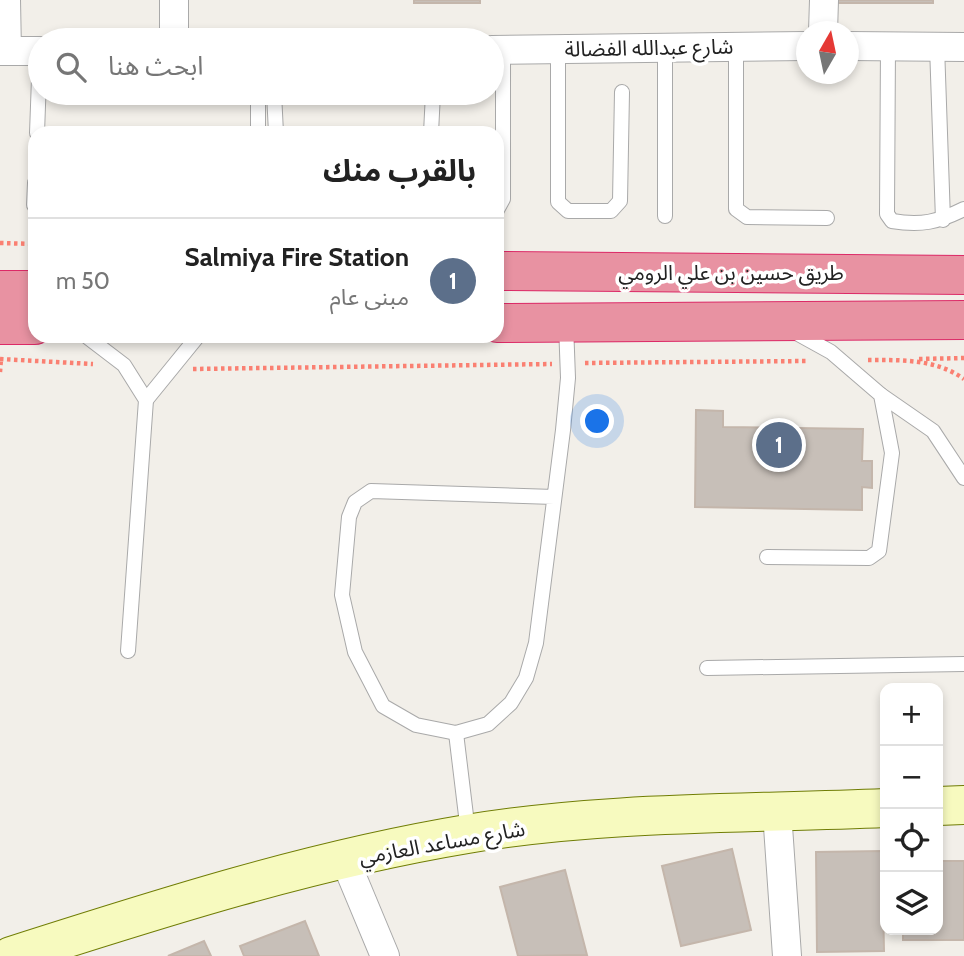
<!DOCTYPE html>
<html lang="ar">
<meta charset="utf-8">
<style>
body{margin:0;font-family:Cabin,"Noto Sans Arabic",sans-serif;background:#f2f2f2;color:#222;direction:rtl}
.controls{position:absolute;right:21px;bottom:21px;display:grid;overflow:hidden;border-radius:14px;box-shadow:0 4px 10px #0003}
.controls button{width:63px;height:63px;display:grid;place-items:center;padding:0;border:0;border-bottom:2px solid #e0e0e0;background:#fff;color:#222;font:35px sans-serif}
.compass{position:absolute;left:796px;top:21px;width:63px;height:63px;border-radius:50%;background:#fff;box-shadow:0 4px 10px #0003;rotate:9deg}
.you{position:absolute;left:598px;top:422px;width:24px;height:24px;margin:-18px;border:5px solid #fff;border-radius:50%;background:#1a73e8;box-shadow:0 0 0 10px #1a73e833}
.badge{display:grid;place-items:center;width:46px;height:46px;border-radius:50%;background:#d93025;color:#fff;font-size:23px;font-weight:700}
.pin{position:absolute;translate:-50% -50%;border:4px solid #fff;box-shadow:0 2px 7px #0006}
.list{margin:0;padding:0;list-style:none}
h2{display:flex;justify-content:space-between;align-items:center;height:91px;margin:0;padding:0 28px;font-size:30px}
h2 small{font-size:23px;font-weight:400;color:#767676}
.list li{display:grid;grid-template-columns:46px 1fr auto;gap:21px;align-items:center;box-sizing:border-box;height:126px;padding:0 28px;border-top:2px solid #e0e0e0}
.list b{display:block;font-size:26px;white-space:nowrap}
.list p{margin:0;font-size:23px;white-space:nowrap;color:#767676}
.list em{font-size:23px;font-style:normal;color:#767676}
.icon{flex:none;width:38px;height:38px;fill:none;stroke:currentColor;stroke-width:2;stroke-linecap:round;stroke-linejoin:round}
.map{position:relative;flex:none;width:964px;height:956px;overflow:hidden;direction:ltr}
.search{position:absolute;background:#fff;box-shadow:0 4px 10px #0003;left:28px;top:28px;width:476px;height:77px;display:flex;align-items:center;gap:18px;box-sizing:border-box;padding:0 24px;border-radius:38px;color:#767676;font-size:26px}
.panel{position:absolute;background:#fff;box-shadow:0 4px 10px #0003;left:28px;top:126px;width:476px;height:217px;border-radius:21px;direction:rtl}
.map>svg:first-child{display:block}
.building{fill:#c7bfb8;stroke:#c4b6ab;stroke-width:2}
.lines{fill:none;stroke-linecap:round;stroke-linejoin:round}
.lane-casing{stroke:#a9a9a9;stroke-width:16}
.street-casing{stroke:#a9a9a9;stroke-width:30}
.secondary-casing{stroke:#707d05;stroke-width:40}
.highway-casing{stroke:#dc2a67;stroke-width:40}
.path{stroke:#fa8072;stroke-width:4.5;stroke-dasharray:3.5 3.5;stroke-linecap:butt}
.lane{stroke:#fff;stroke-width:14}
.street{stroke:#fff;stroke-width:28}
.secondary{stroke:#f7fabf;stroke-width:38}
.highway{stroke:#e892a2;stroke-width:38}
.labels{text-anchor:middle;stroke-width:7;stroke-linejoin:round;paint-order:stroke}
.street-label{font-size:21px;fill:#222;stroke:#fff}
</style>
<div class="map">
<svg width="964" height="956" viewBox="0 0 964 956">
<rect width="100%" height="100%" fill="#f2efe9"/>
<g class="building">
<rect x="414" y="0" width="66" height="3"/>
<rect x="835" y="0" width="98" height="3"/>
<polygon points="696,410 723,411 723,427 863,429 862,461 872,461 872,488 862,487 862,510 695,507"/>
<polygon points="732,849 751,930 681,946 662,866"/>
<polygon points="882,851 884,951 817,952 816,852"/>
<polygon points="938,861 964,861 964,940 903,940 903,930 938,930"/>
<polygon points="565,870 587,955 518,956 500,887"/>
<polygon points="305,921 319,956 244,956 240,946"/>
<polygon points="204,941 211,956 168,956"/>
</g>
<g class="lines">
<g class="lane-casing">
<g id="lane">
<path d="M888,46L887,214L892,221C921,226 938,222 964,209"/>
<polyline points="937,46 943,220"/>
<polyline points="665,47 665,216"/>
<polyline points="736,47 736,209 747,217 827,218"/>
<polyline points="558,49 558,202 568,211 611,211 620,201 622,92"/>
<polyline points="274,93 276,133"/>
<polyline points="37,133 40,51"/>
<polyline points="258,133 258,93"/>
<polyline points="431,133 433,93"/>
<polyline points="34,205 35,183"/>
<polyline points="497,210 503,199 503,50"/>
<polyline points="86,336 124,365 146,400 128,651"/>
<polyline points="881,395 933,431 964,478"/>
<polyline points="146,400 198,336"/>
<polyline points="554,497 371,491 355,502 349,517 342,595 355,652 383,706 416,725 456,733 488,724 511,703 526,678 536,643 563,430 568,378 566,324"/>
<polyline points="767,557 869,558 879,551 892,453 881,395 831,352 793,331"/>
<polyline points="707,668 964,664"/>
<polyline points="456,733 468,832"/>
</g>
</g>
<g class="street-casing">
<g id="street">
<polyline points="6,0 7,51"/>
<polyline points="823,32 824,0"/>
<polyline points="174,40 174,0"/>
<polyline points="848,46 964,47"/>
<polyline points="492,50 806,46"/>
<polyline points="0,51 40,51"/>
<polyline points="777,812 787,956"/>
<polyline points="345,860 385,956"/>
</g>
</g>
<g class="secondary-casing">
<g id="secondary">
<polyline points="938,806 964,805"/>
<path d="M11,956C161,908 311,860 467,834C605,811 746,814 885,808"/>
</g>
</g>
<g class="highway-casing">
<g id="highway">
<polyline points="497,271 964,275"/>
<polyline points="0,290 35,290"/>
<polyline points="497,323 964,320"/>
<polyline points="0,325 35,325"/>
</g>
</g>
<g class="path">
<polyline points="0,243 35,244"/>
<polyline points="0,359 93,364"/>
<polyline points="919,359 964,358"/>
<path d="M868,360C902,360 936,359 964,379"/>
<polyline points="585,363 807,361"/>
<polyline points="193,369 552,364"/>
<polyline points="0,372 1,359"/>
</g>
<use href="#lane" class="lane"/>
<use href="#street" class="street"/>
<use href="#secondary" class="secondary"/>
<use href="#highway" class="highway"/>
</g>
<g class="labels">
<g class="street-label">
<text transform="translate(649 48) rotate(-1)" y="7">شارع عبدالله الفضالة</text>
<text x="731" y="280">طريق حسين بن علي الرومي</text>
<text transform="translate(442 843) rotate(-10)" y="7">شارع مساعد العازمي</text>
</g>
</g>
</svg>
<div class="controls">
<button>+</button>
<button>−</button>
<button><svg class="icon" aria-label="locate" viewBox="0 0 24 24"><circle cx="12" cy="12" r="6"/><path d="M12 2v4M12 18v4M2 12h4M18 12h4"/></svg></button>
<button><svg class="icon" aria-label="layers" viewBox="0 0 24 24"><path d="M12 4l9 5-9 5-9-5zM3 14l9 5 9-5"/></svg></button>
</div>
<svg class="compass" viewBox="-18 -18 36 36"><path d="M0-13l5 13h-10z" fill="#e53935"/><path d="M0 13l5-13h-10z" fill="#767676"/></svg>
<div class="you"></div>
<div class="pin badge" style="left:779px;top:445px;background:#5c6f8a">1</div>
<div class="search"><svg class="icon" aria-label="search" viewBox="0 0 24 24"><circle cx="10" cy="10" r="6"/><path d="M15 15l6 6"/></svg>ابحث هنا</div>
<section class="panel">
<h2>بالقرب منك<small></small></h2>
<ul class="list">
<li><span class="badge" style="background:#5c6f8a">1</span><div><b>Salmiya Fire Station</b><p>مبنى عام</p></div><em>50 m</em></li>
</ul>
</section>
</div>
